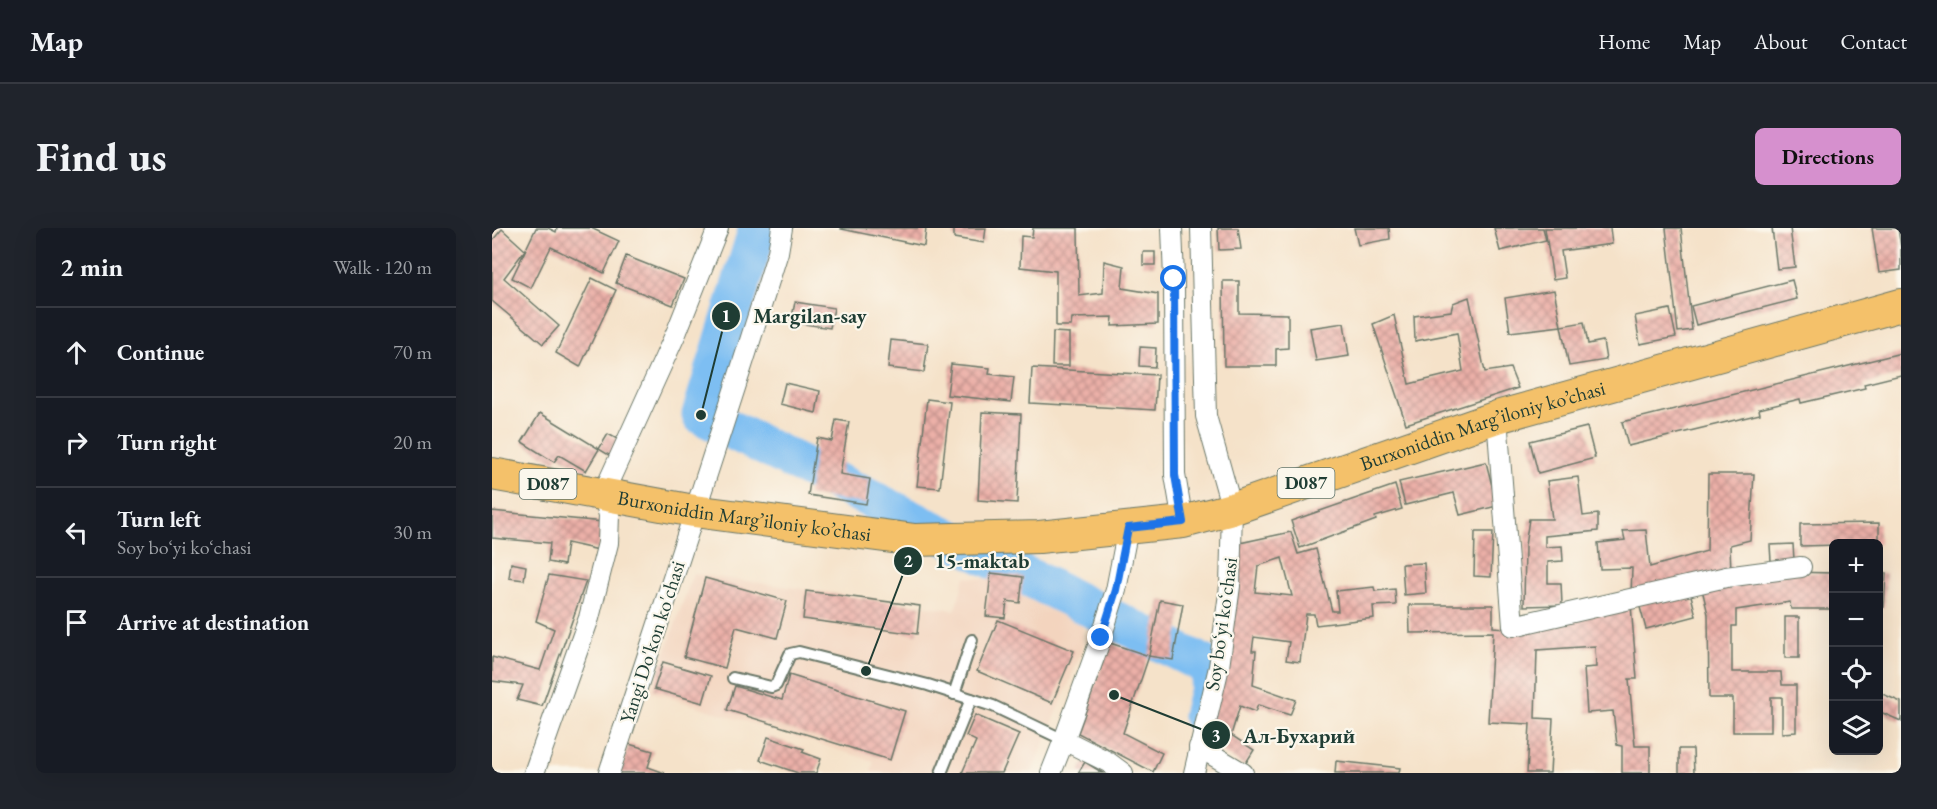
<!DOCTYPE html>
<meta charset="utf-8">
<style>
body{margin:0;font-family:"EB Garamond",serif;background:#20242c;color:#f1f3f6}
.controls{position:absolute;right:18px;bottom:18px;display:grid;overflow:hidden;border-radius:9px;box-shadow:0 6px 24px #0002}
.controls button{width:54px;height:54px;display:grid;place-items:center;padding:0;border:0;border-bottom:2px solid #363941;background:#171b24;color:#f1f3f6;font:30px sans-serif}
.stop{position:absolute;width:18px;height:18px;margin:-14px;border:4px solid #1a73e8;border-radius:50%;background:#fff}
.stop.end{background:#1a73e8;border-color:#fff;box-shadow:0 2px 6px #0008}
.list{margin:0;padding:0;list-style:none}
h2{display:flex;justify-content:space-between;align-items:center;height:78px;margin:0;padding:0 24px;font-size:26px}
h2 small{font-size:20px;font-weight:400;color:#9ea1a6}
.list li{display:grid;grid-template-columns:39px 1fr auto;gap:18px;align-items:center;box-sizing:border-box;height:90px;padding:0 24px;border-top:2px solid #363941}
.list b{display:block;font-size:22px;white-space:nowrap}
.list p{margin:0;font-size:20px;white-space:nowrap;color:#9ea1a6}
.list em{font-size:20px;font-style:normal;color:#9ea1a6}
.icon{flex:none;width:33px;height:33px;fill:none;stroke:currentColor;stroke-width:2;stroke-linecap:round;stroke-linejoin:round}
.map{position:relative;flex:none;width:1409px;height:545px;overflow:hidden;border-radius:9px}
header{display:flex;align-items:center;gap:36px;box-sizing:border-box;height:84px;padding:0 30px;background:#171b24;border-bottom:2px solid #363941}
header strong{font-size:28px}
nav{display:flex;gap:33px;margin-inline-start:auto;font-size:21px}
.intro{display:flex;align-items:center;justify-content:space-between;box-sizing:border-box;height:144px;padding:0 36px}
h1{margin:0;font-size:42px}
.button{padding:15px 27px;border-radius:9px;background:#d690ce;color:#111;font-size:21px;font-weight:700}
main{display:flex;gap:36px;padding:0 36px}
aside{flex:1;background:#171b24;border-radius:9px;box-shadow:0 6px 24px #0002}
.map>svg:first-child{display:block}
.built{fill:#f3d4be}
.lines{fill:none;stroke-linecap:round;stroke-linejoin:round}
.river{stroke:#7dbef2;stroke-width:39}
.building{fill:url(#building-cross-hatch);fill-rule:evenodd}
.lane-casing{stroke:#6a7768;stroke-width:14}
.street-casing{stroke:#6a7768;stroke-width:22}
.primary-casing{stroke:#6a7768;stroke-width:34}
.lane{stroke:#fff;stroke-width:10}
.street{stroke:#fff;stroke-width:20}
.primary{stroke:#f4c16a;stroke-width:32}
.route{stroke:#1a73e8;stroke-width:8}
.labels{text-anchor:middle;stroke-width:4.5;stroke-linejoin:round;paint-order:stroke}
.shield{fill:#fbf7ec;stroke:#61756b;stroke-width:1.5}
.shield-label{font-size:18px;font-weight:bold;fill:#1f3d34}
.street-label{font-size:20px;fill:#1f3d34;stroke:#fbf7ec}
.leader{fill:none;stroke:#1f3d34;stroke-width:2}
.callout-dot{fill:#1f3d34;stroke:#fbf7ec;stroke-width:2}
.mark-label{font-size:18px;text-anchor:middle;font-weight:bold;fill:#fff}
.callout-label{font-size:21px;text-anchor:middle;font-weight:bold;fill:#1f3d34;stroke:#fbf7ec;stroke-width:4.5;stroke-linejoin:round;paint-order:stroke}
</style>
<header>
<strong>Map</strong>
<nav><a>Home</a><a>Map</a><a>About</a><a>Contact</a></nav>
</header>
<div class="intro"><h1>Find us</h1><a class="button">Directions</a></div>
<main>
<aside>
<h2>2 min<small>Walk · 120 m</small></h2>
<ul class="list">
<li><svg class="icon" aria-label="ahead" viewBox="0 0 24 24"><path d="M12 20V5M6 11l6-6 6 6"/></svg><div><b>Continue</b></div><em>70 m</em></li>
<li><svg class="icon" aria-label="right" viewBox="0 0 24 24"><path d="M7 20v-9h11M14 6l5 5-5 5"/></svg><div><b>Turn right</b></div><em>20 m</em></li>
<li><svg class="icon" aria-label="left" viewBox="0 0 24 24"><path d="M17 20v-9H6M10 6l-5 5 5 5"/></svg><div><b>Turn left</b><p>Soy boʻyi koʻchasi</p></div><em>30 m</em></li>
<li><svg class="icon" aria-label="arrive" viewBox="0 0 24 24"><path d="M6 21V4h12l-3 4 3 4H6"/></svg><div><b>Arrive at destination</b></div></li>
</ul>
</aside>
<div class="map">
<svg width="1409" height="545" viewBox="0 0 1409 545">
<defs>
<pattern id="building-cross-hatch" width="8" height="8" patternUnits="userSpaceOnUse" patternTransform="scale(1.5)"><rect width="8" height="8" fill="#ecb0a8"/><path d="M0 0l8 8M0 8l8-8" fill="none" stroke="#bf908a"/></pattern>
</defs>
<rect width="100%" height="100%" fill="#fbf7ec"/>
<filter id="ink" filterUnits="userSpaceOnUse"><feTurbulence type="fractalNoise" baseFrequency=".0167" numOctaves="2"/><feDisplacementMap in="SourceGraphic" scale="12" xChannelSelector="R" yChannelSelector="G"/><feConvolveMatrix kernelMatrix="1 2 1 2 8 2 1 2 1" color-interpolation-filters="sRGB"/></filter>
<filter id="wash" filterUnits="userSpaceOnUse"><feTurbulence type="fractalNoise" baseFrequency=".008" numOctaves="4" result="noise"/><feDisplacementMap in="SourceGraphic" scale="24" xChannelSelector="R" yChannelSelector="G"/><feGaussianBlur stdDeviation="1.35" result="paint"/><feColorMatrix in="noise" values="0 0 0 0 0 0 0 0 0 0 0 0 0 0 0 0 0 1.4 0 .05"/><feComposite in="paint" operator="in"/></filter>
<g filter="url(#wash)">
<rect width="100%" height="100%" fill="#f5e2c9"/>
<polygon class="built" points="201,346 463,382 473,349 592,360 590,423 540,545 379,545 382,533 159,464"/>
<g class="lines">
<polyline class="river" points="266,0 209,187 722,441 710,488"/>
</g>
<g id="blocks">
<g class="building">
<polygon points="44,0 56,0 64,4 65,0 99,0 127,13 112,45 59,19 39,60 20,50"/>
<polygon points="349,0 434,0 432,18 349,1"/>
<polygon points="462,0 494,0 492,15 462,10"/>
<polygon points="541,0 586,0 587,68 611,65 612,33 632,38 630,60 666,66 666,96 620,98 621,89 580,90 579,98 564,98 564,43 528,39 529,8 540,9"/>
<polygon points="726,0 746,0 749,21 727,22"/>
<polygon points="862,0 897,0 898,11 866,17"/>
<polygon points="1002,0 1051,0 1054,12 1008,23"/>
<polygon points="1053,0 1118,0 1120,16 1069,23 1073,50 1061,52"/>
<polygon points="1174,0 1189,0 1200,102 1186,104"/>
<polygon points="1280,0 1298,0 1303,39 1285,41"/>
<polygon points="1380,0 1406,0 1409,20 1409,42 1387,45"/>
<polygon points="10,1 33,22 12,50 67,98 51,116 0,73 0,13"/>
<rect x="651" y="24" width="12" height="13"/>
<polygon points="134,28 192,51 181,77 124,55"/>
<polygon points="100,50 124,62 88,139 64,125"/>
<polygon points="1300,52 1305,71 1204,97 1199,78"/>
<polygon points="731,53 747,53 747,85 796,86 796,120 784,121 784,138 732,138"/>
<polygon points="1062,62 1069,98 1018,104 1013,70"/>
<polygon points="977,69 993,144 1018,140 1026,160 914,196 881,96 902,87 917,156 971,143 965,105 923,113 922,88 959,83 961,75"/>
<polygon points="303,74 342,80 338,100 299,94"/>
<polygon points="1178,81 1184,109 1148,116 1143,88"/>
<polygon points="1092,94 1096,116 1111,113 1114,132 1077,138 1069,98"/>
<polygon points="852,95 857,128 824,133 818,100"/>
<polygon points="561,104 577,105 577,138 560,138"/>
<polygon points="399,112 436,116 432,144 396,140"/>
<polygon points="648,119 664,120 663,139 647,138"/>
<polygon points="1409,125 1409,147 1372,156 1373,160 1309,175 1308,171 1267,181 1268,186 1136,218 1130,194"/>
<polygon points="459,136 498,140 497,146 522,149 519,174 455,167"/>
<polygon points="540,140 665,147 663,182 538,175"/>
<polygon points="293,155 328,163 324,185 288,176"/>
<polygon points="435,171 458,174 448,260 425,258"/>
<polygon points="490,184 529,186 525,275 486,272"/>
<polygon points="48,185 107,221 116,206 129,213 120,229 107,221 94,243 67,227 62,234 30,214"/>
<polygon points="344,192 357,194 348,246 378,251 374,276 316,267 325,210 340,213"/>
<polygon points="1095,199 1103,230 1046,245 1038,213"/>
<polygon points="994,234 1005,278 968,287 962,265 913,277 907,254"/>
<polygon points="1216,246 1262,246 1258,312 1238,317 1239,345 1139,367 1140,340 1108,341 1106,315 1133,312 1131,303 1154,302 1158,339 1215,323"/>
<polygon points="1086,249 1091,288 1106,286 1106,303 1053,308 1053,319 1070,318 1071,333 1056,334 1056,355 1069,355 1070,377 1032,378 1033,318 1037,291 1060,291 1055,253"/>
<polygon points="903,257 910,281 883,289 884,292 808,320 799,293"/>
<polygon points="0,283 111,294 107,322 75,315 72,337 56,334 58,315 0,310"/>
<polygon points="1387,295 1387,316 1308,318 1308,296"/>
<path d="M799,304L806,326L824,321L840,383H846L844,363L882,359L883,363L903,361L904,377L881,378L882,390L824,397L822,386H814L808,434L794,432L797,414L762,409L760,423H764L761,457L804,472L798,487L766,477L763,484L748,478L739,507L762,522L752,538L715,514L748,315ZM790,330L800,368L763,364L766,338Z"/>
<polygon points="983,304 1001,304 999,349 982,348"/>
<polygon points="1301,316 1302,332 1279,333 1278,317"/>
<polygon points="19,335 34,338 32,352 17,350"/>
<polygon points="932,335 934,365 912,367 910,336"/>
<polygon points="1297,344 1342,345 1342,381 1299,381 1298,374 1244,382 1244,398 1240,398 1240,444 1289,444 1290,457 1304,457 1304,504 1290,505 1290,469 1279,469 1279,504 1241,504 1241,470 1217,470 1216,386 1209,357"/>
<polygon points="499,345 531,349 528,375 515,373 513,390 494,388"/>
<polygon points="1386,345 1394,345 1392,379 1386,380"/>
<polygon points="57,347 94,353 50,478 25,472 31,457 0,453 0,429 48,442 62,401 44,393"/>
<polygon points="213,350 295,373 285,410 244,399 233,440 192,429"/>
<polygon points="1197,359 1204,388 1154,401 1146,372"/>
<polygon points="314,363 428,378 425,406 311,391"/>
<polygon points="668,372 691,376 681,432 657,428 631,505 670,525 661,544 586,505 618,415 657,428"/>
<polygon points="917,377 1001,377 1001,399 1028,401 1139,377 1145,451 1137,451 1143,518 1158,518 1158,545 1130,545 1130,518 1125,517 1121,483 1095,485 1092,440 1104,439 1103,418 1045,422 1043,490 1061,491 1058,545 1035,545 1038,496 996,494 1001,404 918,405"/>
<rect x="1293" y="389" width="14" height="41"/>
<polygon points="506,392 582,423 560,475 485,443"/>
<polygon points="171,434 219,448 211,475 162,461"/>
<polygon points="297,447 413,483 398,532 235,482 243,458 290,472"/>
<polygon points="1386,464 1409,474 1409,493 1386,483"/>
<polygon points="483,487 527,506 510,545 470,545 484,513 474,508"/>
<polygon points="276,509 312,521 310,524 329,531 324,545 306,545 268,532"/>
<polygon points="137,516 161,523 156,539 173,545 127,545"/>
<polygon points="1187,521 1201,521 1202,545 1187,545"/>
<polygon points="844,533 908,540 907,545 843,545"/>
<polygon points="593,534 611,545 586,545"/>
</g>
</g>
</g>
<g filter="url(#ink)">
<use href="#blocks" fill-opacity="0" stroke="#6a7768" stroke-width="1.5"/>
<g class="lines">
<g class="lane-casing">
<g id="lane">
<polyline points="241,450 279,459 284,457 298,426 307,424 436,457 501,478 572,512"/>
<polyline points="462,466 480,412"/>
<polyline points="449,545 479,471"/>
</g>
</g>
<g class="street-casing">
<g id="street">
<polyline points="680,0 682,51 683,247 691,294"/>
<polyline points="1005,189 1021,398 1234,349 1309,339"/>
<polyline points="707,519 751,545"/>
<polyline points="42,545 97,390 116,315 117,287 111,266 185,103 226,0"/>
<path d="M117,545C174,371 232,198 286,24L290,0"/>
<polyline points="559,545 572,512"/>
<polyline points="631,545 616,534 572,512 609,410 624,362 636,300"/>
<polyline points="702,545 727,439 738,358 740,281 714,188 709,0"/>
</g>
</g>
<g class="primary-casing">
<g id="primary">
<path id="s1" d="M0,246L202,283L423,312L547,309L691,294L740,281L1005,189L1409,77"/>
</g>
</g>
<use href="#lane" class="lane"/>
<use href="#street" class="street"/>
<use href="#primary" class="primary"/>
</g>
</g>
<g class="lines" filter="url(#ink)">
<polyline class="route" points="609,410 624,362 636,300 691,294 683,247 682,51"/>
</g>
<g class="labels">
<g class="shield">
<rect x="785.5" y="240" width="57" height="30" rx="4.5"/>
<rect x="27.5" y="241" width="57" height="30" rx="4.5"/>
</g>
<g class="shield-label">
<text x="814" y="261">D087</text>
<text x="56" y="262">D087</text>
</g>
<g class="street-label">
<text dy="7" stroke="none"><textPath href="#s1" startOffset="1012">Burxoniddin Marg’iloniy ko’chasi</textPath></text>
<text dy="7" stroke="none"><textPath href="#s1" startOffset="256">Burxoniddin Marg’iloniy ko’chasi</textPath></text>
<text transform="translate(729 396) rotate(-82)" y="7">Soy boʻyi koʻchasi</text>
<text transform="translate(160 414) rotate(-72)" y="7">Yangi Do'kon ko'chasi</text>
</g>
</g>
<path class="leader" d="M209 187L234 88M374 443L416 333M622 467L724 507"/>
<g class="callout-dot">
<circle cx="209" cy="187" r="6"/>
<circle cx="374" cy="443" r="6"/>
<circle cx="622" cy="467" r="6"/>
<circle cx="234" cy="88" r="15"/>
<circle cx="416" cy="333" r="15"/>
<circle cx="724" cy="507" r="15"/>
</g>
<g class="mark-label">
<text x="234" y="94">1</text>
<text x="416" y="339">2</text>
<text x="724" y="514">3</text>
</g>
<g class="callout-label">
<text x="318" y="95">Margilan-say</text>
<text x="490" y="340">15-maktab</text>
<text x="807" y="515">Ал-Бухарий</text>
</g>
</svg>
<div class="controls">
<button>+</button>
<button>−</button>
<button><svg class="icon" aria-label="locate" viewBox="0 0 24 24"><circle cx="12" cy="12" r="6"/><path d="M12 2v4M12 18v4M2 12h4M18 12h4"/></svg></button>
<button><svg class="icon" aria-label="layers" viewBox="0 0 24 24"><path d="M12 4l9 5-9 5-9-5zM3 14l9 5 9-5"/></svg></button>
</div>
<div class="stop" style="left:682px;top:51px"></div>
<div class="stop end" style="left:609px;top:410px"></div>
</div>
</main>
